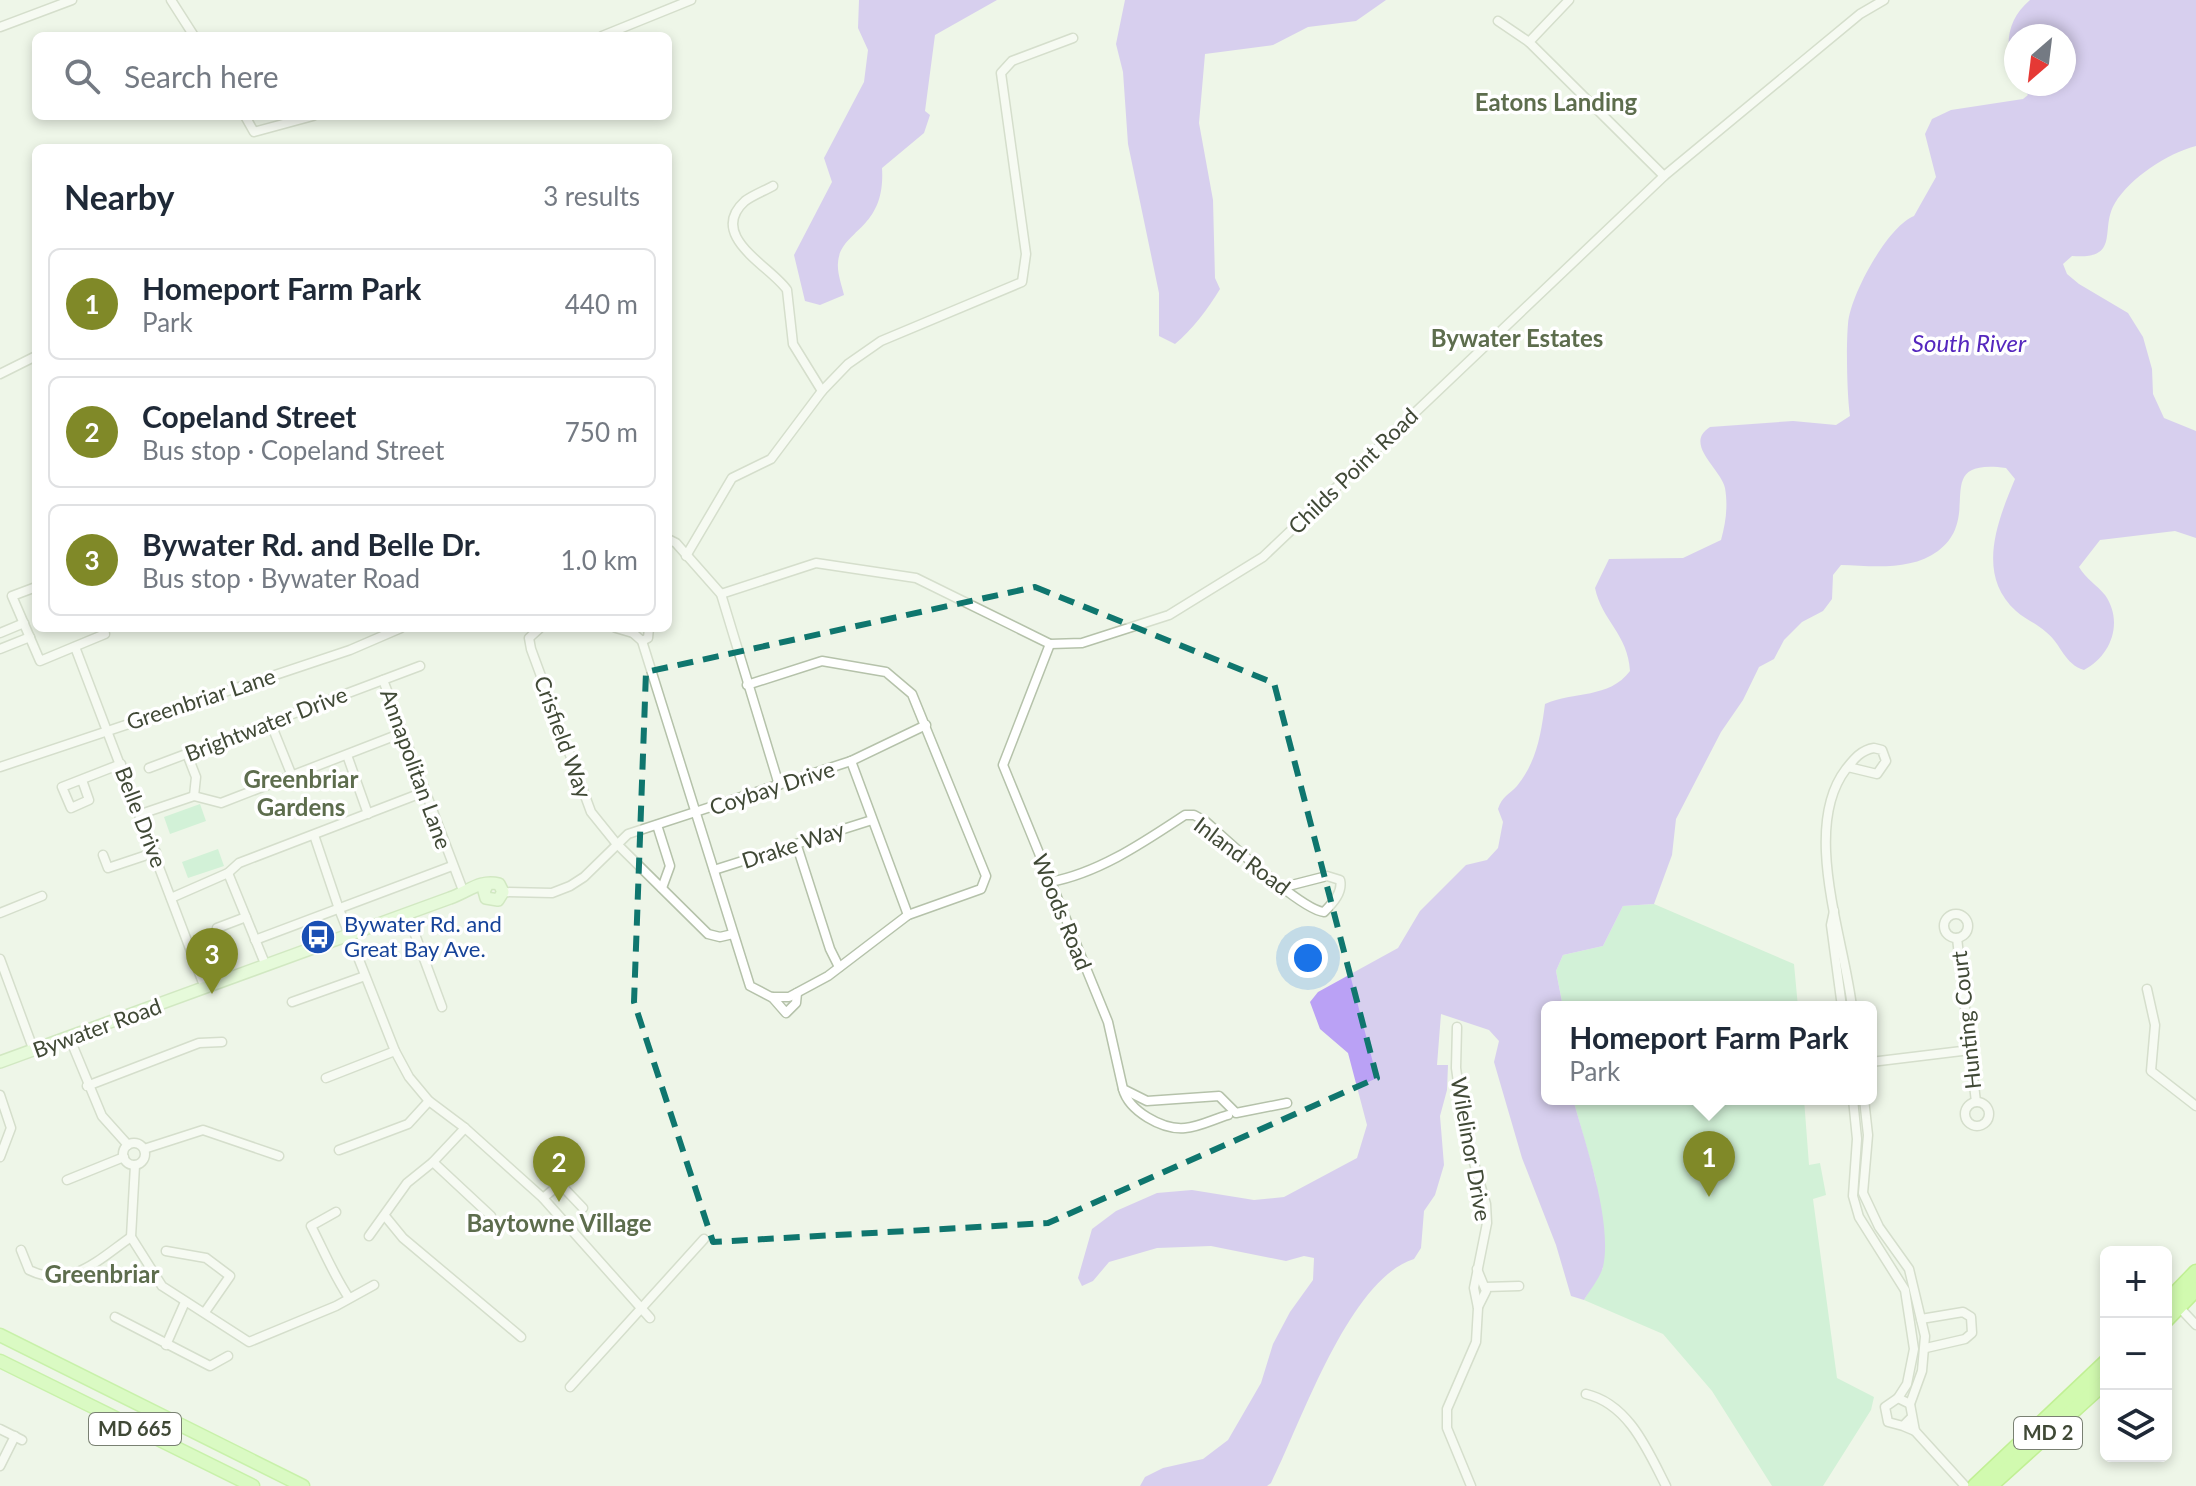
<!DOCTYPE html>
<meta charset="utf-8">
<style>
body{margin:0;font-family:Lato,sans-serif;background:#f2f2f3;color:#1f2937}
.controls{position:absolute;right:24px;bottom:24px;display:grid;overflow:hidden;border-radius:12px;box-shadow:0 4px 12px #0003}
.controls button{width:72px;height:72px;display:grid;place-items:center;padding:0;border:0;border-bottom:2px solid #e0e1e3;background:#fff;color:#1f2937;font:40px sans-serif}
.compass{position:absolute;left:2004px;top:24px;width:72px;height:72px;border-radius:50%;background:#fff;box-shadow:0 4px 12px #0003;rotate:208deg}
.you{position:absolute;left:1308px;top:958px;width:28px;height:28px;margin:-20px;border:6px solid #fff;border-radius:50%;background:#1a73e8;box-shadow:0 0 0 12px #1a73e833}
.badge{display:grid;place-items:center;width:52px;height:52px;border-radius:50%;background:#808928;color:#fff;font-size:26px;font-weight:700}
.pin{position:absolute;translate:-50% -66px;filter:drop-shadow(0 2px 4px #0008)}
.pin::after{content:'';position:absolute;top:42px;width:28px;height:24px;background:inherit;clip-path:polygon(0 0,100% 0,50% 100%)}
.popup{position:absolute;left:1541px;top:1001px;width:336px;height:104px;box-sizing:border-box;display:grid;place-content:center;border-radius:12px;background:#fff;filter:drop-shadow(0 2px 6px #0005);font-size:26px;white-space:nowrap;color:#747a83}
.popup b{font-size:30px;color:#1f2937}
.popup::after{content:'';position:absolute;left:50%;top:100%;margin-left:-16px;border:16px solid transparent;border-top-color:#fff}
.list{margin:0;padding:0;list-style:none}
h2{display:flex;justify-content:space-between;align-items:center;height:104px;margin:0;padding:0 32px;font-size:34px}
h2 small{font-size:26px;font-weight:400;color:#747a83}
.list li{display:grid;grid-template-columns:52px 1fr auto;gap:24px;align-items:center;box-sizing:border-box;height:112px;margin:0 16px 16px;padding:0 16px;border:2px solid #e0e1e3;border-radius:12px}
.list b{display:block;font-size:30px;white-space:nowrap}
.list p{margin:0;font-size:26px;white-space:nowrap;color:#747a83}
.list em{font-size:26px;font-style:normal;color:#747a83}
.icon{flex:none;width:44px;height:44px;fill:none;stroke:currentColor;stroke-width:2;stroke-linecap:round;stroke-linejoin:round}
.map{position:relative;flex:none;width:2196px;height:1486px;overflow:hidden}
.search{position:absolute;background:#fff;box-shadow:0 4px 12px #0003;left:32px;top:32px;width:640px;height:88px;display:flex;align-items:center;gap:20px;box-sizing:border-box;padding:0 28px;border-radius:12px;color:#747a83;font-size:30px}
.panel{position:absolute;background:#fff;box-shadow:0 4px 12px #0003;left:32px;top:144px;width:640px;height:488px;border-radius:12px}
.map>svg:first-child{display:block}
.green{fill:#afecc3}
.water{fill:#baa1f5}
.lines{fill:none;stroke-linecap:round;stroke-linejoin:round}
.street-casing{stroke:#b5c2aa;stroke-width:11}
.secondary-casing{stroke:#aed895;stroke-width:14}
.primary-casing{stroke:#9aec60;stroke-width:15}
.highway-casing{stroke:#89e830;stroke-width:17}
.street{stroke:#fff;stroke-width:8}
.secondary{stroke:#dcffc9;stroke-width:11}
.primary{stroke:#c1ff98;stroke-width:12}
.highway{stroke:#adff6a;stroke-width:14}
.marked{fill:none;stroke:#0f766e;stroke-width:6;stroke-dasharray:16 10;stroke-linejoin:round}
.labels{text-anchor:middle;stroke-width:7;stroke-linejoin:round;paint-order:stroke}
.shield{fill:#fff;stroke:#798072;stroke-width:2}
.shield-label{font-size:20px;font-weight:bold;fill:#404936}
.street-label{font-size:22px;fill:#404936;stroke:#fff}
.transit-label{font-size:22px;fill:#164399;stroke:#fff;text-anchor:start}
.neighbourhood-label{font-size:24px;font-weight:bold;fill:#5d6d4d;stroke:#fff}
.water-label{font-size:24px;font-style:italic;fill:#5527be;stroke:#fff}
</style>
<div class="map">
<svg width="2196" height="1486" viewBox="0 0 2196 1486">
<rect width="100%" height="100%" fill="#eef5e8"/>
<g class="green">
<polygon points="200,804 206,821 170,834 164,817"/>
<polygon points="218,849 224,866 188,878 182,862"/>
<polygon points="1654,904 1794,964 1798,1007 1563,1007 1556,971 1563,955 1603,946 1623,906"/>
<polygon points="1573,1099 1804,1099 1809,1165 1820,1163 1826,1195 1813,1199 1837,1378 1874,1397 1871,1410 1823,1486 1772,1486 1712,1391 1663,1334 1584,1300 1603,1268 1596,1181"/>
</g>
<g class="water">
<path d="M859,0H997L935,35L925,111L930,115L924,133L882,168C886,231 840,229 838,263C837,273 842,286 844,295L820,305L805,301L794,255L832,182L824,158L864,82L868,50L858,28Z"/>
<path d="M1125,0H1386L1356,21L1308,27L1273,45L1205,54L1199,123L1213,200L1215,278L1220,289C1208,309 1192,330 1175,344L1159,336V293L1128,144L1123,72L1116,44Z"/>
<path d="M2030,0H2196V146C2168,153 2130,178 2115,203C2099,229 2122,260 2072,256L2063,264L2067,274L2079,284L2128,313L2143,337L2152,369L2153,394L2164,418L2196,431V538L2175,531L2100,540L2079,567C2086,579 2097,585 2105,595C2124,622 2111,656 2084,670C2064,664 2062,645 2046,632C2037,624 2025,619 2016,611C1976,575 1997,522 2015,479L2006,468C1928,458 1985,516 1938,551C1911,571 1873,566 1841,565L1833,575L1832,599L1823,611L1802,622L1784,640L1774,659L1759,667L1743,700L1721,732L1676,819L1672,855L1654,904L1623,906L1603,946L1563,955L1556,971L1563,1007H1547V1099H1573C1585,1143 1613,1222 1603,1267C1600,1278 1590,1290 1584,1300L1571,1296L1556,1245L1522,1158L1494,1062L1499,1041L1489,1030L1441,1014L1437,1065H1448L1447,1090L1440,1116L1444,1165L1435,1195L1424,1211L1421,1248L1414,1259C1349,1279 1301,1423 1271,1483L1267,1486H1140L1145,1477L1163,1468L1203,1459L1228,1440L1261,1383L1273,1344L1290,1312L1313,1280L1314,1258L1304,1256L1286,1261L1211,1246L1157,1248L1109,1262L1093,1281L1082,1286L1078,1278L1092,1229L1116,1211L1157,1193L1192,1190L1254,1200L1284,1197L1357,1158L1367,1125L1348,1053L1320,1029L1310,1002L1318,992L1398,948L1420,911L1466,865L1487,860L1498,848L1503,822L1498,809C1502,796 1509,795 1517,786C1537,761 1541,734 1545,704C1574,691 1609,699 1630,671C1628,634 1602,621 1595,588L1609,559L1683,558L1721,540C1726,522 1728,506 1725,488C1721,469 1683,444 1710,427L1793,421L1836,425L1850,416C1847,395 1846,346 1848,324C1850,295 1888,226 1914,216L1936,177L1925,134L1932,119L1951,110L2023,99L2028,95L2020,84H2064V36H2016V78C2004,49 2005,21 2030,0Z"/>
</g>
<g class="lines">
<g class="street-casing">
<g id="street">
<polyline points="171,0 194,36"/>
<polyline points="1498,21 1529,42 1664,176"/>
<polyline points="0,27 72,0"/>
<polyline points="602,36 691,0"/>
<polyline points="1529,42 1569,0"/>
<polyline points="245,116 254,132 313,116"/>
<path d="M773,186C764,191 753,195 745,201C706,236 772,267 787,290L793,344L822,391"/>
<polyline points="0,374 36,356"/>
<polyline points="668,539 676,543 721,594 779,785"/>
<polyline points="686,556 732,478 771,459 822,391 848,364 881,341 1022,282 1026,254 1001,73 1012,61 1073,38"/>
<polyline points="36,587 12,596 40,661 105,634 103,628"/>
<polyline points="721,594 816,563 916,578 1050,644 1082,643 1169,615 1263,557 1664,176 1860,14 1884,0"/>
<polyline points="540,628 529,638 531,649 591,812 616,843 708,934 720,937 733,934"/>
<polyline points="616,628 633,633"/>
<polyline points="635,628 633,633 642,641 750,986 771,997 789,997 828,976 908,915 981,889 986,876 912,694 886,672 822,661 747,685"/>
<polyline points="0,633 24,623"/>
<polyline points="642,641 648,638 649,628"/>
<polyline points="1050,644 1003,765 1108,1022 1123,1089 1147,1101 1219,1096 1236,1113 1287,1103"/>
<polyline points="75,647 205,988"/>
<polyline points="0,649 30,637"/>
<polyline points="383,680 464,893"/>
<polyline points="271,724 292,776"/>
<polyline points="187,754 196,777 194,796"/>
<polyline points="347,755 368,814"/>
<polyline points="851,761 908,915"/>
<polyline points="0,767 350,650 401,628"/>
<path d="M1848,767L1877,774L1886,761L1882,750L1874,748C1861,750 1854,759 1846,769C1801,828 1844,938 1852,1007"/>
<polyline points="149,768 420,666"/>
<polyline points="82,780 89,800 71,808 62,787 121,764"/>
<polyline points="141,814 194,796 221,803 402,733"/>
<polyline points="657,825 670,866 662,888"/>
<polyline points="314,835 339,909 395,1051 409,1077 429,1101 465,1128 543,1198 650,1318"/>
<polyline points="797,846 830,949 839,967"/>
<polyline points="103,855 108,868 156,852"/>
<polyline points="714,870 872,820"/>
<polyline points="228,873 266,966"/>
<path d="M1050,882C1099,873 1144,842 1185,815H1194L1205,821C1227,840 1301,910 1324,912C1333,903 1343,892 1340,880L1327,876L1284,887"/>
<polyline points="503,892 552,893 570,886 584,877 628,834 851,761 926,725"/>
<polyline points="171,898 228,873 239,863 424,792"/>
<polyline points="1834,911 1831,925 1842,1007"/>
<polyline points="0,913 42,896"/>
<polyline points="407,913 442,1007"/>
<circle cx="1956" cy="926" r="12"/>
<polyline points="217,928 246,917"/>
<polyline points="1957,938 1976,1102"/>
<polyline points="255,940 452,866"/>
<polyline points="0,959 34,1051"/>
<polyline points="2147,989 2155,1025 2151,1071 2196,1106"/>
<polyline points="772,997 786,1013 796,1003 797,993"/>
<polyline points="292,1002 365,976"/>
<polyline points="1457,1027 1456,1068 1465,1132 1486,1204 1487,1223 1474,1288 1478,1308 1476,1342 1447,1409 1447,1428 1471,1486"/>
<polyline points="70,1039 102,1116 128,1145"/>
<polyline points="1871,1062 1970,1050"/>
<polyline points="326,1078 395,1051"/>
<polyline points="87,1086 199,1043 222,1042"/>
<path d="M1123,1089C1129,1111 1162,1130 1185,1128C1199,1127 1214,1119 1228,1115"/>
<polyline points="0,1095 11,1128 0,1157"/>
<polyline points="1853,1099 1857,1139 1853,1196 1859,1217 1905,1290 1914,1349 1907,1384 1898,1398"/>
<polyline points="1864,1099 1868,1135 1863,1193 1879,1227 1909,1269 1925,1336 1922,1371 1910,1404"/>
<circle cx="1977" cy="1114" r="12"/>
<circle cx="134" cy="1154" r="11"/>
<polyline points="144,1149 203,1130 279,1156"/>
<polyline points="339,1150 408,1124 429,1101"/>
<polyline points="433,1162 491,1216"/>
<polyline points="135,1165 131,1237 162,1286 249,1342 336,1306 374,1285"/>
<polyline points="67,1180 124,1157"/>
<polyline points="543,1198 560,1184 583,1208"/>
<path d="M336,1212L311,1226C324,1251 333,1274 349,1298"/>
<polyline points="385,1216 403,1238 521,1337"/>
<polyline points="369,1236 407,1183 433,1162 465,1128"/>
<path d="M21,1250L29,1270C70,1290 98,1260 131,1237"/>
<polyline points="166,1251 206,1258 230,1276 205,1312"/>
<polyline points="1477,1269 1486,1291 1478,1307"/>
<polyline points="1485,1287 1519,1286"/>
<polyline points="2179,1307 2196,1325"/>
<polyline points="115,1317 210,1366 228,1356"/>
<polyline points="1921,1319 1963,1312 1971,1317 1972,1333 1965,1339 1926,1348"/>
<polyline points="166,1345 185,1302"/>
<polyline points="570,1387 704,1239"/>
<path d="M1586,1394C1629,1404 1648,1451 1666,1486"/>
<polyline points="1903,1426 1915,1431 1910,1404 1898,1398 1885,1407 1888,1422 1903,1426 1912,1417"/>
<polyline points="0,1429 22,1440"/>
<polyline points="1915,1431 1965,1486"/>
<polyline points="0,1466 15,1436"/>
</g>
</g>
<g class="secondary-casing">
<path id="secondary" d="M0,1062L450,898C468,892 480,879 499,884L503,892L498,900L486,898L484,891L488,884"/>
</g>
<g class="primary-casing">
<g id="primary">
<polyline points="0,1335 303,1486"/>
<polyline points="0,1361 253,1486"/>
</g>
</g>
<g class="highway-casing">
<g id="highway">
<polyline points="2166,1303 2196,1272"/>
<polyline points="2166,1320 2196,1289"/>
<polyline points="1975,1486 2106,1362"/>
<polyline points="1990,1486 2106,1381"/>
</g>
</g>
<use href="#street" class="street"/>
<use href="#secondary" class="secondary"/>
<use href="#primary" class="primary"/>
<use href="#highway" class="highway"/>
</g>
<path d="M0 0H2196V1486H0ZM1035,587L1274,683L1377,1078L1048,1223L713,1242L634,1002L646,672Z" fill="#eef5e8" fill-opacity=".55" fill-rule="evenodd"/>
<path class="marked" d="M1035,587L1274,683L1377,1078L1048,1223L713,1242L634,1002L646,672Z"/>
<defs>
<g id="bus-disc" transform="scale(1.8)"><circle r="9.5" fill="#1a4fb4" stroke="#fff"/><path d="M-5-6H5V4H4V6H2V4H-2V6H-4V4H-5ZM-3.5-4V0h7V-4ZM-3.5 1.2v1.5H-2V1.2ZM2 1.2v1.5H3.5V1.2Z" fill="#fff"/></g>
</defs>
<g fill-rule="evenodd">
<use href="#bus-disc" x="318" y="937"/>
</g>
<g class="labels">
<g class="shield">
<rect x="89" y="1413" width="92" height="32" rx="6"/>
<rect x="2014" y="1417" width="68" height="32" rx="6"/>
</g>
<g class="shield-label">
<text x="135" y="1436">MD 665</text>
<text x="2048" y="1440">MD 2</text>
</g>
<g class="street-label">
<text transform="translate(1353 471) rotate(-44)" y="8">Childs Point Road</text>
<text transform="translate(201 699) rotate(-18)" y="8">Greenbriar Lane</text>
<text transform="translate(266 724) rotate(-21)" y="8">Brightwater Drive</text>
<text transform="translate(563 737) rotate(70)" y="8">Crisfield Way</text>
<text transform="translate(416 769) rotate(70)" y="8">Annapolitan Lane</text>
<text transform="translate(772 788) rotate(-18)" y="8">Coybay Drive</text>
<text transform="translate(141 817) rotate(69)" y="8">Belle Drive</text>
<text transform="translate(793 845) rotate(-18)" y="8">Drake Way</text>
<text transform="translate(1242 856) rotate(37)" y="8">Inland Road</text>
<text transform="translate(1062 912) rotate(68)" y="8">Woods Road</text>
<text transform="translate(1966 1020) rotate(-96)" y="8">Hunting Court</text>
<text transform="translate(97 1028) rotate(-20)" y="8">Bywater Road</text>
<text transform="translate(1471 1149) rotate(80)" y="8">Wilelinor Drive</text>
</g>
<g class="transit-label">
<text x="344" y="932">Bywater Rd. and<tspan x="344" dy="25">Great Bay Ave.</tspan></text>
</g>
<g class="neighbourhood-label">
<text x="1556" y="111">Eatons Landing</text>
<text x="1517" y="347">Bywater Estates</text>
<text x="301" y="788">Greenbriar<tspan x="301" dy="28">Gardens</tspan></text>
<text x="559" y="1232">Baytowne Village</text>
<text x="102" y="1283">Greenbriar</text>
</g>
<g class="water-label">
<text x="1969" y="352">South River</text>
</g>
</g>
</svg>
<div class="controls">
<button>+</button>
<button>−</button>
<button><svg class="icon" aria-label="layers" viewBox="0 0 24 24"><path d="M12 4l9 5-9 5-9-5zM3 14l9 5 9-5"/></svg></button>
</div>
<svg class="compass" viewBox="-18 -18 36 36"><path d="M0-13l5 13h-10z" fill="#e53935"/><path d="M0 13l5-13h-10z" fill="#747a83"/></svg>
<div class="you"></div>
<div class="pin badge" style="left:1709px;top:1197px">1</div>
<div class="popup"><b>Homeport Farm Park</b>Park</div>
<div class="pin badge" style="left:559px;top:1202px">2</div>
<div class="pin badge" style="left:212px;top:994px">3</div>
<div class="search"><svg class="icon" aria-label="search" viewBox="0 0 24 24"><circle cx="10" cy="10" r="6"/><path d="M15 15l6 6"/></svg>Search here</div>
<section class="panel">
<h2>Nearby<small>3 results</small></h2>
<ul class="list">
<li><span class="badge">1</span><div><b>Homeport Farm Park</b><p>Park</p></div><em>440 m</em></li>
<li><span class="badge">2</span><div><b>Copeland Street</b><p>Bus stop · Copeland Street</p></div><em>750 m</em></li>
<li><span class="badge">3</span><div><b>Bywater Rd. and Belle Dr.</b><p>Bus stop · Bywater Road</p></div><em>1.0 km</em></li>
</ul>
</section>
</div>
